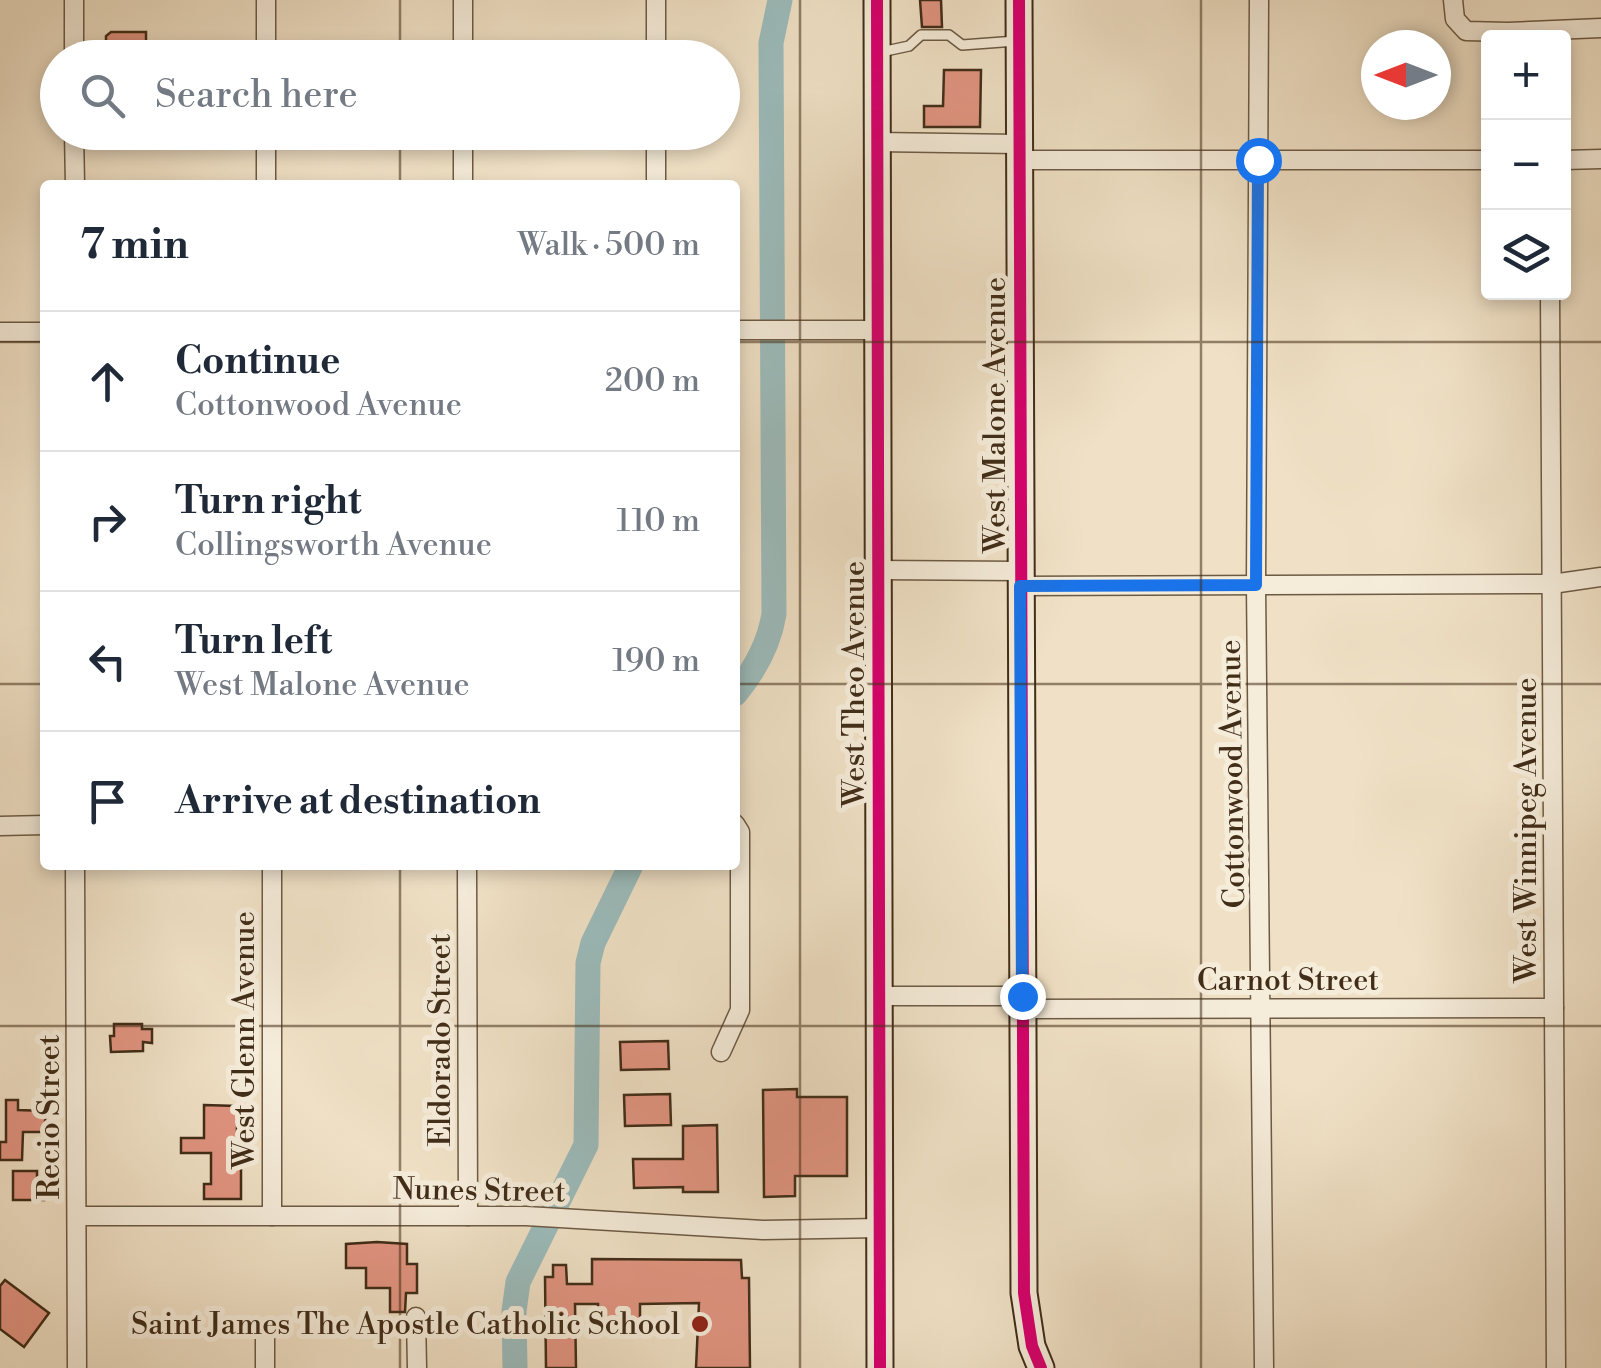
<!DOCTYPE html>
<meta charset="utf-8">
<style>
body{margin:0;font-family:"Libre Bodoni",serif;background:#f2f2f3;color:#1f2937}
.controls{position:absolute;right:30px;top:30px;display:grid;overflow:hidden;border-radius:10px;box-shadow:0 5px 15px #0003}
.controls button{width:90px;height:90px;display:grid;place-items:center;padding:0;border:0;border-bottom:2px solid #e0e1e3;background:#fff;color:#1f2937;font:50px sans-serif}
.compass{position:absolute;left:1361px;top:30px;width:90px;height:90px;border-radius:50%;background:#fff;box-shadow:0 5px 15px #0003;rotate:270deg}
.stop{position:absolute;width:30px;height:30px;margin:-22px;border:8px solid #1a73e8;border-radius:50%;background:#fff}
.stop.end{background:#1a73e8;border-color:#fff;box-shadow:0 2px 10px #0008}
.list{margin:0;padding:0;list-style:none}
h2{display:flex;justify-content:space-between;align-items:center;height:130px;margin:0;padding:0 40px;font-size:42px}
h2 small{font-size:32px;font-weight:400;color:#747a83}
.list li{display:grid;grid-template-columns:65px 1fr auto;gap:30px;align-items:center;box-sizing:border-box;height:140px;padding:0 40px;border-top:2px solid #e0e1e3}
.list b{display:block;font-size:38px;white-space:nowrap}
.list p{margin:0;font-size:32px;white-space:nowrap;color:#747a83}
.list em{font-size:32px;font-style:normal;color:#747a83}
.icon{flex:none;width:55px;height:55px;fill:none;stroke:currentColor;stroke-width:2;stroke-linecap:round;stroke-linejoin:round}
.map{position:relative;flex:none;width:1601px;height:1368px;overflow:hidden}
.search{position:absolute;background:#fff;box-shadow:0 5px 15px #0003;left:40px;top:40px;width:700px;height:110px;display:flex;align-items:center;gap:25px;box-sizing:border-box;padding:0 35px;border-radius:55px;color:#747a83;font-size:38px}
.panel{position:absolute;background:#fff;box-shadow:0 5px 15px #0003;left:40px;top:180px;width:700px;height:690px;border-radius:10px}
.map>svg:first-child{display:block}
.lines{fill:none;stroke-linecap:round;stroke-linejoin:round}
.river{stroke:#9cbcbc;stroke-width:25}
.building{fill:#e29582;stroke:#412d18;stroke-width:2.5}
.lane-casing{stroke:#6d5a44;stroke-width:12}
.street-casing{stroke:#6d5a44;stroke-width:21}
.secondary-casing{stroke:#412d18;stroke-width:29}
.lane{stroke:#f5ecda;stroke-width:9}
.street{stroke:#f5ecda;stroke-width:18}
.secondary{stroke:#f5ecda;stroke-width:25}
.cycleway-casing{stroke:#f5ecda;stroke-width:19}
.cycleway{stroke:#d6006c;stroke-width:12}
.route{stroke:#1a73e8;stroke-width:12}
.grid{fill:none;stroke:#412d18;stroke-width:2.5;stroke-opacity:0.55}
.poi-dot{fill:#8f2418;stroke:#f5ecda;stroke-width:4}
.labels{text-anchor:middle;stroke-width:10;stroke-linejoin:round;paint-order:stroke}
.street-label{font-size:30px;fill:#412d18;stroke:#f5ecda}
.poi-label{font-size:30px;fill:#412d18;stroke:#f5ecda;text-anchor:end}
</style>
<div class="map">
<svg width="1601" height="1368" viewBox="0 0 1601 1368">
<rect width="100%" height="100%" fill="#f0e1c6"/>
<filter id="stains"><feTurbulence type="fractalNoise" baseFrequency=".002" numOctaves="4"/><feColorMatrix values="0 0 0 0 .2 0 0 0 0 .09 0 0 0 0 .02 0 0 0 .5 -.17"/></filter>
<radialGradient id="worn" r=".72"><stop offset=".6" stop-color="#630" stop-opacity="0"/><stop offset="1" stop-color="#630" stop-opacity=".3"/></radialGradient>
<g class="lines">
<g class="river">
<path d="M735,694C755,670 769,645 774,614L771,43L780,0"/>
<polyline points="515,1368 514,1311 518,1282 586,1145 588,963 593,943 631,865"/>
</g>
</g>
<g class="building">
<polygon points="920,0 941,0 942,27 922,27"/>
<polygon points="111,32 146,32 146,51 106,50 106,36"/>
<polygon points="944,70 981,70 980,127 924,127 924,106 943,106"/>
<polygon points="114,1024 142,1024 142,1029 152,1029 152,1043 143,1042 143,1051 111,1052 110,1036 114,1036"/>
<polygon points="668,1041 669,1069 621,1070 620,1042"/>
<polygon points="797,1089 797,1097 847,1097 847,1176 795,1176 795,1196 764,1197 763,1090"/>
<polygon points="670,1094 671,1125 625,1126 624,1095"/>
<polygon points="6,1100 18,1100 18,1110 46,1111 44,1132 23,1132 22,1160 0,1160 0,1142 6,1142"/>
<polygon points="204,1105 237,1106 237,1137 241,1137 241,1199 204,1199 204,1184 211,1184 211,1153 181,1153 181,1138 204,1138"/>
<polygon points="717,1125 718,1192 683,1192 683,1187 634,1188 633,1159 683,1159 683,1126"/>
<polygon points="13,1171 37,1171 37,1181 44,1181 44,1200 13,1200"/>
<polygon points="377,1242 407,1244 407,1264 417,1264 417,1293 406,1293 405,1312 390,1312 390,1288 366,1288 366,1268 346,1268 346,1244"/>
<polygon points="592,1259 741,1260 742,1278 749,1278 750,1368 696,1368 699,1303 640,1304 640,1333 598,1333 598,1304 575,1304 576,1368 546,1368 545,1277 553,1277 553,1265 566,1265 567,1284 592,1284"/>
<polygon points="5,1280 49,1313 24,1347 0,1329 0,1286"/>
</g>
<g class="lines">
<g class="lane-casing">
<polyline id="lane" points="881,52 909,46 921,35 949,35 962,45 1016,41"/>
</g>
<g class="street-casing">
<g id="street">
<polyline points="74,0 74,58"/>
<polyline points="266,0 266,58"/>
<polyline points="463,0 463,58"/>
<polyline points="656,0 656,58"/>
<polyline points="1259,0 1256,585 1264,1368"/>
<polyline points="1453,0 1455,19 1466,31 1508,32 1601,28"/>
<polyline points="74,132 75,185"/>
<polyline points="266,132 266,185"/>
<polyline points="463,132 463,185"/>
<polyline points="656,132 656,185"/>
<polyline points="877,142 1020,144"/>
<polyline points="1019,160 1488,160"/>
<polyline points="1564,160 1601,159"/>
<polyline points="1550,292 1556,1368"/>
<polyline points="735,330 878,330"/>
<polyline points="0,332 45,332"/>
<polyline points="878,570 1021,571"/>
<polyline points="1021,586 1552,584 1601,577"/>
<polyline points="0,826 45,825"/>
<polyline points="75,865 77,1368"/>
<polyline points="272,865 272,1216"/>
<polyline points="467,865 468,1216"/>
<polyline points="879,996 1023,996"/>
<polyline points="1023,1009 1554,1008"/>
<polyline points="721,1052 740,1010 740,832 735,824"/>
<polyline points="77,1216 526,1216 763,1230 880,1228"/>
<polyline points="416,1317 417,1368"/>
<polyline points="265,1368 265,1335"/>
</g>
</g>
<g class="secondary-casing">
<g id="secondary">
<polyline points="877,0 880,1368"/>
<polyline points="1019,0 1024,1293 1032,1346 1041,1368"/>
</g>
</g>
<use href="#lane" class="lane"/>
<use href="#street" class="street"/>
<use href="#secondary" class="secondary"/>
<g class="cycleway-casing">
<g id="cycleway">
<polyline points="877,0 880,1368"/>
<polyline points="1019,0 1024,1293 1032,1346 1041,1368"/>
</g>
</g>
<use href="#cycleway" class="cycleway"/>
</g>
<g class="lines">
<polyline class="route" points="1022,996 1020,586 1256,585 1258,160"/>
</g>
<path class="grid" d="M400,0V58M800,0V1368M1201,0V1368M400,132V185M0,342H45M735,342H1601M0,684H45M735,684H1601M400,865V1368M0,1026H1601"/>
<circle class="poi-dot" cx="700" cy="1324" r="10"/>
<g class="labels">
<g class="street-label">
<text transform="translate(995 415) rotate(-90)" y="10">West Malone Avenue</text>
<text transform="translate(854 684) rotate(-90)" y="10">West Theo Avenue</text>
<text transform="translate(1232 774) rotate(-91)" y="10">Cottonwood Avenue</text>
<text transform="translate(1526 830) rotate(-90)" y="10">West Winnipeg Avenue</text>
<text x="1288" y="990">Carnot Street</text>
<text transform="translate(244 1040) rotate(-90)" y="10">West Glenn Avenue</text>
<text transform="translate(440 1040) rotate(-90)" y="10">Eldorado Street</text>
<text transform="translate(49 1117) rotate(-90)" y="10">Recio Street</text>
<text transform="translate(479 1190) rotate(1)" y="10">Nunes Street</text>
</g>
<g class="poi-label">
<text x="680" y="1334">Saint James The Apostle Catholic School</text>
</g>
</g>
<rect width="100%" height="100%" filter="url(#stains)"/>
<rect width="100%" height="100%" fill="url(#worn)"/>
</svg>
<div class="controls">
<button>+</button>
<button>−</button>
<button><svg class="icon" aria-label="layers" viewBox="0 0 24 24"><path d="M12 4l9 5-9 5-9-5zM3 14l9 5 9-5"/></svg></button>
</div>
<svg class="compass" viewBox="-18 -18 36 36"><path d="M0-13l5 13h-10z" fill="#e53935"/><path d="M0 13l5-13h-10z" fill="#747a83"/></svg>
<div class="stop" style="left:1258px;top:160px"></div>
<div class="stop end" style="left:1022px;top:996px"></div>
<div class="search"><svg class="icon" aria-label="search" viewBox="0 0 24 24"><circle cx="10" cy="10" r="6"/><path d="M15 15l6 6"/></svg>Search here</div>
<section class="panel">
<h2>7 min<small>Walk · 500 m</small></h2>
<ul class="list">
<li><svg class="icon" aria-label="ahead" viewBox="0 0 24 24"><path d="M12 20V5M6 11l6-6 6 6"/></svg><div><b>Continue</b><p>Cottonwood Avenue</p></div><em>200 m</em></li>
<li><svg class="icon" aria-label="right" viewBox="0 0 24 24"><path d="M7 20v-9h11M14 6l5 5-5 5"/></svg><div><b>Turn right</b><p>Collingsworth Avenue</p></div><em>110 m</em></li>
<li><svg class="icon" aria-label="left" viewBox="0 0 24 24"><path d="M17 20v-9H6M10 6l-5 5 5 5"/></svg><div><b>Turn left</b><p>West Malone Avenue</p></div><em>190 m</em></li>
<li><svg class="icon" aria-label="arrive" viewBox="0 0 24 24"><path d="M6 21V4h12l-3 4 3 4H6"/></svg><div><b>Arrive at destination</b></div></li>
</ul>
</section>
</div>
